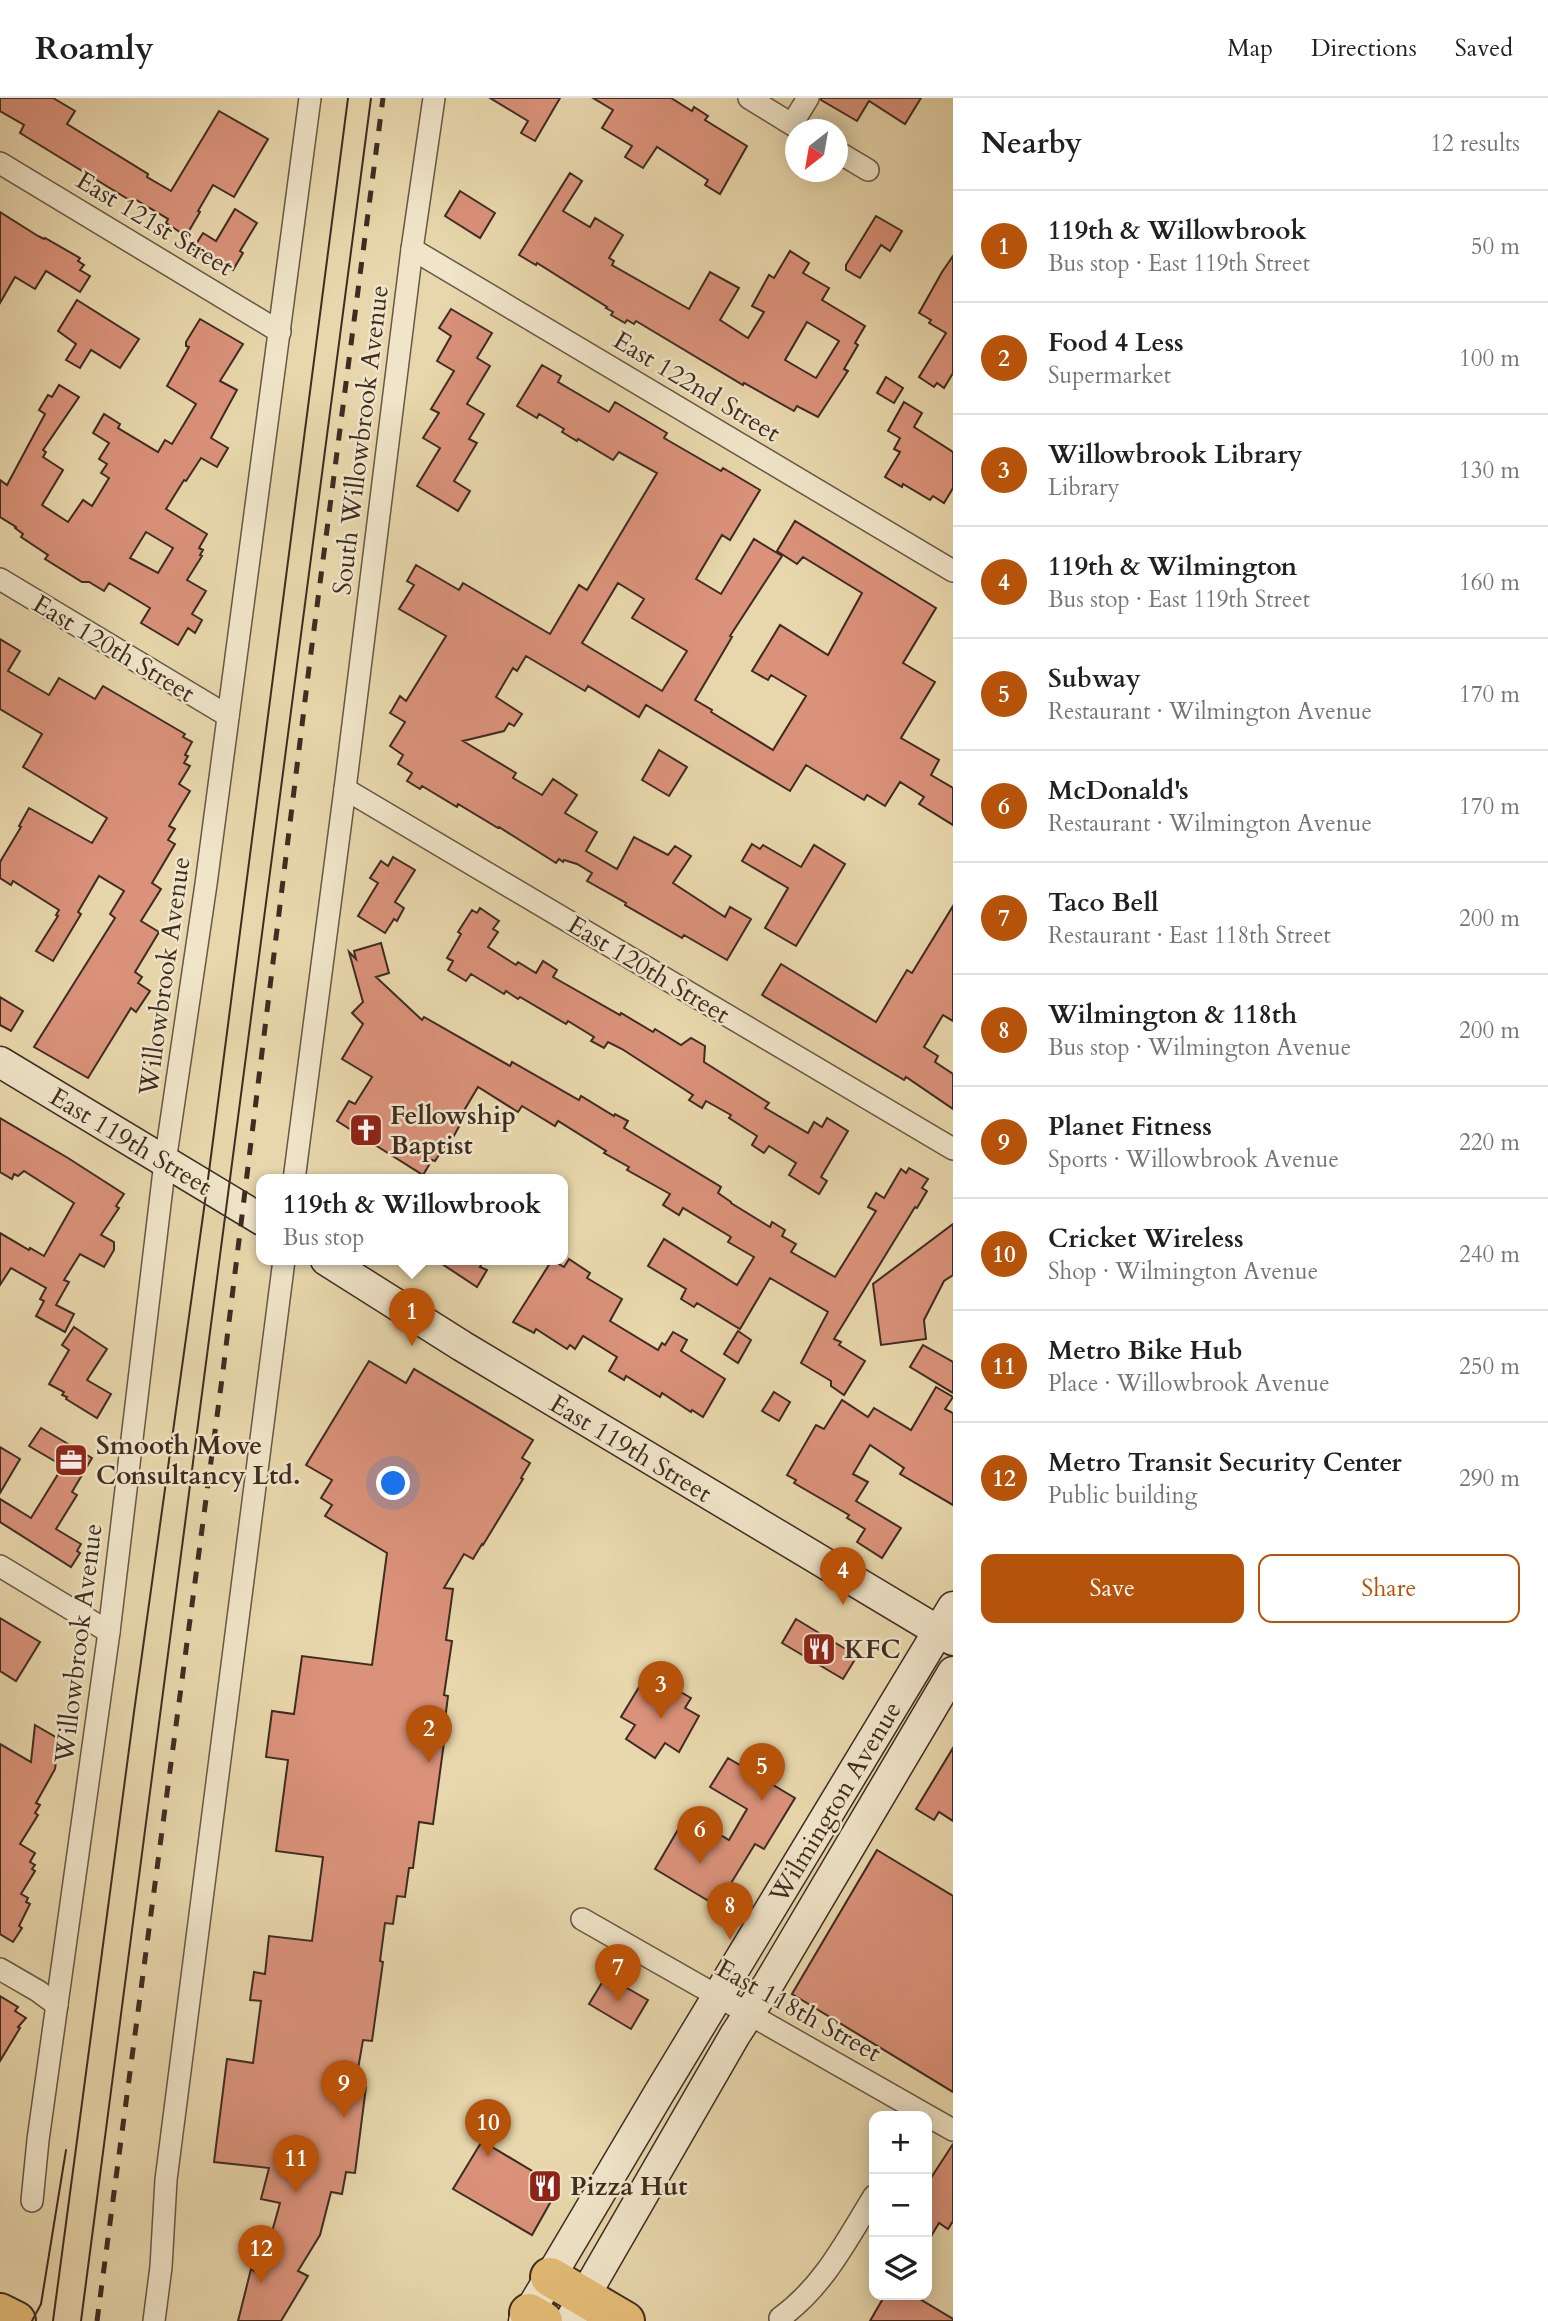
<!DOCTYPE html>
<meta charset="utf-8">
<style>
body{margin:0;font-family:Cardo,serif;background:#f6f6f6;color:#202124}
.controls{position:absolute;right:21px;bottom:21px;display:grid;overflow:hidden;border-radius:14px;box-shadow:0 4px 18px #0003}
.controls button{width:63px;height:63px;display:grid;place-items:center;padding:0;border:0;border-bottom:2px solid #e0e0e0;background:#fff;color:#202124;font:35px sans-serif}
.compass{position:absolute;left:785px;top:21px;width:63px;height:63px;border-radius:50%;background:#fff;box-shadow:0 4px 18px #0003;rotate:211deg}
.you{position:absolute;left:394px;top:1386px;width:24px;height:24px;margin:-18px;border:5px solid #fff;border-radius:50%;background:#1a73e8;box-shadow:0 0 0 10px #1a73e833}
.badge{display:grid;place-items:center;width:46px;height:46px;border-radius:50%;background:#b45309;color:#fff;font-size:23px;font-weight:700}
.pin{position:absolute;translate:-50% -58px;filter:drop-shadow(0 2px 4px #0008)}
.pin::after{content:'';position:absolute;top:37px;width:24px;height:21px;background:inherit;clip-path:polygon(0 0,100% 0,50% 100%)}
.popup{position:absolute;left:256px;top:1076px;width:312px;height:91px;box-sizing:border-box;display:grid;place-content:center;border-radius:14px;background:#fff;filter:drop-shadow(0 2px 5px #0005);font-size:23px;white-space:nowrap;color:#757577}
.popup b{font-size:26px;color:#202124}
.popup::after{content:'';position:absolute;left:50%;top:100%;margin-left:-14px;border:14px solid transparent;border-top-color:#fff}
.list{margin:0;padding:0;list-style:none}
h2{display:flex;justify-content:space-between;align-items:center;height:91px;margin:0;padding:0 28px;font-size:30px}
h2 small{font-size:23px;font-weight:400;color:#757577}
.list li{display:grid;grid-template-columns:46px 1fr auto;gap:21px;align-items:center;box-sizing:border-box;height:112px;padding:0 28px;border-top:2px solid #e0e0e0}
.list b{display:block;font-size:26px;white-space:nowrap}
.list p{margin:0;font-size:23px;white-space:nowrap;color:#757577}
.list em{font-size:23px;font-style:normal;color:#757577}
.actions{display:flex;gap:14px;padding:21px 28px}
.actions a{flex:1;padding:16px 0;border:2px solid #b45309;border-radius:14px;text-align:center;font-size:24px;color:#b45309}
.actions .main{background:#b45309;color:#fff}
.icon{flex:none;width:38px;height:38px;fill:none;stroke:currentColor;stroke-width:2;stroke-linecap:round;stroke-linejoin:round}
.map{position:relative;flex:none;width:953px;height:2223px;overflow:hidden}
header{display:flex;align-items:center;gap:42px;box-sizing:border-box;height:98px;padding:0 35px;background:#fff;border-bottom:2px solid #e0e0e0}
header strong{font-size:33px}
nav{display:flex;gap:38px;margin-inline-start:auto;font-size:24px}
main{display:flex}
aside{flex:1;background:#fff}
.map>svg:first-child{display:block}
.building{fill:#da927a;stroke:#3e2c21;stroke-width:2;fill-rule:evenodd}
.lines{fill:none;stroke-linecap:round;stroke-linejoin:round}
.street-casing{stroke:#685744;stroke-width:24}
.secondary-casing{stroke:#3e2c21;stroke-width:33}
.highway-casing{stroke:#3e2c21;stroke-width:42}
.street{stroke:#f0e5c9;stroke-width:21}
.secondary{stroke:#f0e5c9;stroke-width:30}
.highway{stroke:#e4bc76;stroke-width:38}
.tram{stroke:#3e2c21;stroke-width:2}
.rail{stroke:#3e2c21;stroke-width:5;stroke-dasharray:12 12;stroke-linecap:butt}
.labels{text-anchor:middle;stroke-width:5;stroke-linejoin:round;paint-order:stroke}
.street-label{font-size:26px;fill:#3e2c21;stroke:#f0e5c9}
.poi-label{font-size:26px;font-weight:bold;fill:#3e2c21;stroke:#f0e5c9;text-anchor:start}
</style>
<header>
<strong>Roamly</strong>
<nav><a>Map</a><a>Directions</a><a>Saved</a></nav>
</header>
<main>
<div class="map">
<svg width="953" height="2223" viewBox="0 0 953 2223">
<rect width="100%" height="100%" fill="#e8d7ac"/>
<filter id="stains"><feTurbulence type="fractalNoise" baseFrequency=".00286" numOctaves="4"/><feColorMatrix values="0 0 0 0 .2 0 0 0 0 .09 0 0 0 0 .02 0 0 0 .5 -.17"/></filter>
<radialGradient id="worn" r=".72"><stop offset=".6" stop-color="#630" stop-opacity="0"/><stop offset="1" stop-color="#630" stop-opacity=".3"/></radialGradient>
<g class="building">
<polygon points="0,0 53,0 75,13 67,26 148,76 147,79 171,93 219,13 268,41 234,99 213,87 198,113 200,114 186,138 166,125 168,121 133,100 131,103 20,35 24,27 0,13"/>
<polygon points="490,0 560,0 535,43 521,35 528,23"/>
<polygon points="593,0 671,0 692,13 694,9 708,18 705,22 747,48 720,96 705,87 708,82 657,49 643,70 625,59 632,48 602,30 613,12"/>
<polygon points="821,0 921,0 905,26 869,3 857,23 821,2"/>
<path d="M570,75L582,83L563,113L590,129L595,120L623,137L609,160L614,163L612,167L689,211L710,174L739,190L720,222L748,240L764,214L752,208L769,177L774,180L790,153L809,165L803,175L829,190L822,202L865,228L855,245L858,247L844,271L848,273L818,319L797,308L794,313L744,285L743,287L636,223L634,226L627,222L625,225L611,217L613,214L606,210L607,209L537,165L536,167L519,157ZM807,224L839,243L816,280L785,262Z"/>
<polygon points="460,93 495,115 480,140 445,118"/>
<polygon points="235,111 257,125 240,153 243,155 233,172 226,167 224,170 193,151 203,135 216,143"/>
<polygon points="0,114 38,138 44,141 45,140 80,160 78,163 84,167 80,172 90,178 80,194 46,173 35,191 15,179 0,205"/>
<polygon points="876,118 902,133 890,153 881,147 860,180 846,172 846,167"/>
<polygon points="953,158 953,275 944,290 937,285 934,289 919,279 946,235 929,225 931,222 919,215 942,174"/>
<polygon points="77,202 139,241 120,270 91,252 80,270 66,262 76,246 58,233"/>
<polygon points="451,211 492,235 477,260 490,268 467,306 484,316 469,341 477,345 454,383 470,393 458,413 417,388 440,350 423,340 439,315 431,311 454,273 437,263 451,238 439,230"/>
<path d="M200,221L243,246L220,283L237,292L211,340L228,350L217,369L201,360L186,383L184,382L166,411L207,436L199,450L203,452L200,457L202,458L187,482L206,493L192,516L202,522L195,535L188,530L178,547L141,525L150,510L109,485L104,493L89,484H82L45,461L48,457L21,439L23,436L15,430L16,429L0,419V382L7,387L45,316L39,312L48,297L52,299L59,287L79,299L43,352L46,354L43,359L63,372L42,407L68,424L83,402L92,408L109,380L101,375L107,366L99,361L109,345L93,335L104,316L120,326L118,330L158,354L165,342L172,346L196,306L167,288L189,249L186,248V244ZM146,434L173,450L158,475L130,460Z"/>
<path d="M542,267L561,278L558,284L609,314L615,304L667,335L664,340L721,373L723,370L760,392L730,442L722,437L696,481L721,496L754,441L782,458L730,538L732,539L695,602L712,612L711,614L773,652L806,598L771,577L768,582L752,573L780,527L828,557L862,495L803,459L797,466L777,453L795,423L936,510L903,565L935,584L901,640L939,662L931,677L953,690V727L919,706L924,699L900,684L885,708L867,697L864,702L806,667L790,693L646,607L639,619L588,588L585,593L526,558L517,573L513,570L496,599L522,616L514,628L509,625L504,633L463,643L516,675L513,680L542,697L553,681L577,697L565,715L597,734L586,753L617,771L634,739L668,757L675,748L691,758L673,785L725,819L730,809L751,821L727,862L684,837L682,840L625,807L626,805L587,783L592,775L577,766L564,762L563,764L559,761L556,765L499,729L498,730L458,706L457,709L422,688L420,691L407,683L412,675L398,666L403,657L390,648L405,624L390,615L392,612L400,598L406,603L446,538L399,511L414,487L407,483L416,467L459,492L463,485L550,536L579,487L587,492L657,375L619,354L613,362L578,341L577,343L562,334L564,331L539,316L537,320L517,308ZM618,485L644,501L632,520L687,553L662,593L582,545Z"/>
<polygon points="886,279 903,290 894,305 877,295"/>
<polygon points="904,304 922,315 914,329 953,354 953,390 944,405 933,398 930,402 903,386 902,389 885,379 900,354 894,351 900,340 888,333"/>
<polygon points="0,541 20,553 8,573 49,597 59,580 95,601 103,588 185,636 183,639 192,644 185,657 188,658 184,665 190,668 179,686 190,693 169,728 175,731 168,742 175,746 152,785 161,791 141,823 159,834 135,874 142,879 138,885 150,893 136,914 131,910 88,980 34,949 115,820 110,816 124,793 99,778 78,814 81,816 53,863 36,853 58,818 56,817 59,812 13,783 11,787 0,780 0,764 21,729 19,728 29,710 92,745 107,720 23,669 42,636 0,611"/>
<polygon points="659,652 687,669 669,698 642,682"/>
<polygon points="752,746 760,751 763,747 801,769 814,747 845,766 796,848 765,830 788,790 742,763"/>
<polygon points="393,759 415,772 395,804 404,810 397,823 394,821 385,835 358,818 378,785 370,780 381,763 388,768"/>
<polygon points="953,808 953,923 943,917 924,949 938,958 935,964 953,976 953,1011 906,979 904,982 762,897 781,866 876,924 907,872 912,875"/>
<polygon points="480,810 499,823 493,831 498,834 488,849 516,867 518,864 536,875 543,863 557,872 553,879 620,917 621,915 653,934 655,931 681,947 691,940 705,948 704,964 769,1005 765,1010 808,1035 814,1024 822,1029 827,1020 848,1033 821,1079 827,1083 819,1096 789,1077 796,1065 769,1048 764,1055 752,1047 757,1038 729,1020 731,1017 706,1003 702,1010 689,1002 693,997 622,951 608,944 604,950 591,943 594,939 568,923 566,926 520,899 518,901 506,893 504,896 471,876 466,883 448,872 453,863 447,860 461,836 458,834 472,812 477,815"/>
<polygon points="381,845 389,875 376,879 422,922 424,919 510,968 512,964 579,1002 581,998 614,1018 615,1016 628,1023 624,1030 721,1089 718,1095 731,1104 731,1105 770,1129 772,1124 785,1132 782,1138 796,1146 791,1154 835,1179 876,1113 868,1109 876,1095 884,1100 901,1071 906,1075 909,1070 928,1081 922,1090 927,1093 917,1110 915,1109 834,1241 841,1244 839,1247 865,1263 844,1297 831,1288 831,1283 801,1265 828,1214 770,1180 740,1231 697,1205 694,1209 681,1201 686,1191 648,1168 664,1141 737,1187 754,1159 728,1144 731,1139 683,1110 679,1117 663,1107 670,1096 627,1072 629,1069 604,1055 606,1053 558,1023 555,1028 522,1008 518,1014 478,989 459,1021 462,1023 451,1043 449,1041 435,1063 432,1062 423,1077 337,1023 349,1003 355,1006 372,979 342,961 363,926 352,915 363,904 349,854 356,861 354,853"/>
<polygon points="0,899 23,913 11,933 0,927"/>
<polygon points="0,1020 68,1060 124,1096 116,1108 119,1110 101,1137 114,1144 114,1152 104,1169 80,1156 64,1182 69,1184 56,1207 74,1216 65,1234 36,1218 44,1203 40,1201 46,1190 11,1170 0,1187 0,1135 29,1152 30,1150 44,1158 74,1105 24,1073 18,1078 14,1076 12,1081 0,1074"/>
<polygon points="953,1126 953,1177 944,1183 924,1222 926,1241 881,1247 873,1186"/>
<polygon points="569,1161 590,1175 587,1180 622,1201 610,1223 658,1252 662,1245 665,1247 673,1234 687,1242 681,1253 725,1281 703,1319 692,1312 691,1314 662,1295 660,1299 626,1278 624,1282 609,1273 617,1259 583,1238 575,1251 570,1247 567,1251 536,1231 534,1235 513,1224 552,1162 564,1169"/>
<polygon points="436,1162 484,1162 480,1169 487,1172 477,1189"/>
<polygon points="74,1229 107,1251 87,1282 111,1296 97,1320 66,1301 67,1299 62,1297 64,1294 49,1286 69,1252 62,1247"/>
<polygon points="738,1233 751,1242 738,1265 724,1256"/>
<polygon points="923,1247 953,1264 953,1295 910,1269"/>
<polygon points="369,1263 406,1285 414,1271 533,1342 522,1360 530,1365 521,1380 523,1381 483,1447 482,1446 473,1461 464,1456 444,1490 453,1491 446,1542 452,1543 444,1597 448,1598 445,1622 447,1622 433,1726 419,1724 413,1770 409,1770 405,1799 397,1798 393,1826 385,1825 380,1863 383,1864 372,1943 363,1942 355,1988 366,1989 355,2075 346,2074 342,2096 331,2094 320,2137 298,2173 308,2178 281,2223 238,2223 251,2171 260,2177 280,2105 261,2101 269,2070 214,2064 227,1961 253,1965 261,1903 250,1902 254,1874 265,1876 269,1838 312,1843 323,1759 276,1753 288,1662 266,1659 272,1613 294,1616 302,1558 372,1567 387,1455 325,1418 332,1407 321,1400 332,1382 306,1367"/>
<polygon points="936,1289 953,1299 945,1311 953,1315 953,1407 900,1376 904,1370 870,1347 853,1376 868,1384 856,1403 901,1430 882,1460 857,1444 865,1431 847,1420 849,1417 794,1385 796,1382 787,1377 816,1327 824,1331 842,1302 868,1319 874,1310 911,1332"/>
<polygon points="774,1294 790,1304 779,1323 762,1313"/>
<polygon points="41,1330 92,1360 72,1394 77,1397 56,1431 81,1446 77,1453 80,1455 71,1469 0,1424 0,1401 31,1420 63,1368 29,1348"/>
<polygon points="0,1349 20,1361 0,1395"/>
<polygon points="0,1520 40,1544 16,1583 0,1573"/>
<polygon points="796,1521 857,1558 843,1581 782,1545"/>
<polygon points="662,1583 691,1600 685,1610 699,1618 679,1654 665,1645 655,1660 626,1641 635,1627 621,1619 639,1589 653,1597"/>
<polygon points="35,1627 59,1641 55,1671 36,1705 40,1707 35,1715 38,1717 20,1746 35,1755 30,1764 35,1767 32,1771 35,1773 21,1796 28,1800 26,1804 30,1806 19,1828 22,1830 13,1844 0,1836 0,1646 31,1664"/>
<polygon points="953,1650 953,1723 939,1714 934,1722 916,1711"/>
<polygon points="728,1660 795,1700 764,1751 755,1746 717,1808 655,1771 683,1723 692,1728 696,1722 729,1742 747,1711 710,1689"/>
<polygon points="877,1752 953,1798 953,1994 792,1896"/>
<polygon points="606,1878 648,1902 631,1931 589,1906"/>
<polygon points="0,1898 18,1909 15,1913 26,1920 18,1929 20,1930 0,1963"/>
<polygon points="482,2043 559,2089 532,2137 453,2091"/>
<polygon points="953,2046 953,2123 948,2131 939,2125 927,2145 927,2086"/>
<polygon points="885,2197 913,2197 953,2221 953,2223 870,2223"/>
</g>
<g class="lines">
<g class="street-casing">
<g id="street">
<polyline points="749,0 801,32"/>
<polyline points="792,26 808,0"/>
<polyline points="838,54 868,72"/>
<polyline points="0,65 280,234"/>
<polyline points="412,151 953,473"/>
<polyline points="0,481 228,618"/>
<polyline points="345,691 953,1051"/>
<polyline points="294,1082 345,691 412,151 434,0"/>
<polyline points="0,1468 109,1534"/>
<polyline points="582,1821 953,2032"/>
<polyline points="0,1871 38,1893 57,1907"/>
<polyline points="32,2103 38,2042 109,1534 165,1064 206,786 310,0"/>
<path d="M780,2220C824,2188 846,2143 874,2098"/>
<polyline points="154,2223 161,2169 166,2082 284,1162"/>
</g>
</g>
<g class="secondary-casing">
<g id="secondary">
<polyline points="0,964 262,1122"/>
<polyline points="326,1162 462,1248 953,1542"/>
<polyline points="524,2223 658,1997 953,1509"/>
<polyline points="570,2223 735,1937 769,1885 953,1574"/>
</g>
</g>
<g class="highway-casing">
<g id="highway">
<polyline points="550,2179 625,2223"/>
<polyline points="0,2215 16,2223"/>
<polyline points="529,2215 543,2223"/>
</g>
</g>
<use href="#street" class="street"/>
<use href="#secondary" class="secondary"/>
<use href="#highway" class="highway"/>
<g class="tram">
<polyline points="32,2223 41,2206 66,2052"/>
<polyline points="53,2223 134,1614 207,1089 348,0"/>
<polyline points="81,2223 371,0"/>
</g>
<polyline class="rail" points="97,2223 223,1273 309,570 383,0"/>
</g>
<defs>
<g id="church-square" transform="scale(1.75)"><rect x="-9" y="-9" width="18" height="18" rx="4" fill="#8f2418" stroke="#f0e5c9"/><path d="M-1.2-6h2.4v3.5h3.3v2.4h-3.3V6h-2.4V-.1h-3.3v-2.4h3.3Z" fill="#fff"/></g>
<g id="office-square" transform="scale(1.75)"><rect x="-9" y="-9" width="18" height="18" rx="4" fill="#8f2418" stroke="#f0e5c9"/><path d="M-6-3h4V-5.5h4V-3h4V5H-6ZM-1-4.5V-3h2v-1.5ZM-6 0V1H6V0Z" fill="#fff"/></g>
<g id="restaurant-square" transform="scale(1.75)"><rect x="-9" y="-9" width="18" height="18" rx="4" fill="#8f2418" stroke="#f0e5c9"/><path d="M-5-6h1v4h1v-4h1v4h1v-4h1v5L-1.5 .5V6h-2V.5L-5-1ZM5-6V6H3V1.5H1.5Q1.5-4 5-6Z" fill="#fff"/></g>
</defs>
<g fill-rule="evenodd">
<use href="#church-square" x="366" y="1032"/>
<use href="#office-square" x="71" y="1362"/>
<use href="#restaurant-square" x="819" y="1551"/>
<use href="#restaurant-square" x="545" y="2088"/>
</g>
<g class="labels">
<g class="street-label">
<text transform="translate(155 125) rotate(31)" y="9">East 121st Street</text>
<text transform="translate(697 288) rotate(31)" y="9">East 122nd Street</text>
<text transform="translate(360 342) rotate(-83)" y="9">South Willowbrook Avenue</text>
<text transform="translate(114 550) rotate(31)" y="9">East 120th Street</text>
<text transform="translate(649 871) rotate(31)" y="9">East 120th Street</text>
<text transform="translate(164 878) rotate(-82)" y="9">Willowbrook Avenue</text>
<text transform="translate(131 1043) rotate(31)" y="9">East 119th Street</text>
<text transform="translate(631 1350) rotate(31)" y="9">East 119th Street</text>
<text transform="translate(78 1545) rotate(-83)" y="9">Willowbrook Avenue</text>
<text transform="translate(835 1704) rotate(-59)" y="9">Wilmington Avenue</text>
<text transform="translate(799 1912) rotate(29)" y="9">East 118th Street</text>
</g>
<g class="poi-label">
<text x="390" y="1026">Fellowship<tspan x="390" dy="30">Baptist</tspan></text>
<text x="96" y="1356">Smooth Move<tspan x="96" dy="30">Consultancy Ltd.</tspan></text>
<text x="844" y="1560">KFC</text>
<text x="570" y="2097">Pizza Hut</text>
</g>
</g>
<rect width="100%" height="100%" filter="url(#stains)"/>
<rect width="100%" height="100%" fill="url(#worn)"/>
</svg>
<div class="controls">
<button>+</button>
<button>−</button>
<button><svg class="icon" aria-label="layers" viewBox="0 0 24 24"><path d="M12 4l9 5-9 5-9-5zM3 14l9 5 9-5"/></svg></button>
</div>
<svg class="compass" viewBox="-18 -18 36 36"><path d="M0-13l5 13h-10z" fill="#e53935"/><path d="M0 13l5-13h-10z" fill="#757577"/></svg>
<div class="you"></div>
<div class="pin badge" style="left:412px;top:1248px">1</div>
<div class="popup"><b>119th &amp; Willowbrook</b>Bus stop</div>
<div class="pin badge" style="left:429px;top:1665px">2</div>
<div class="pin badge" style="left:661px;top:1621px">3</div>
<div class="pin badge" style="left:843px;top:1507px">4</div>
<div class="pin badge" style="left:762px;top:1703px">5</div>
<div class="pin badge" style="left:700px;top:1766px">6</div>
<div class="pin badge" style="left:618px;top:1904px">7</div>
<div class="pin badge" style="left:730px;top:1842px">8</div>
<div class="pin badge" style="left:344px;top:2020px">9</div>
<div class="pin badge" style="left:488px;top:2059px">10</div>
<div class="pin badge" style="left:296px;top:2095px">11</div>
<div class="pin badge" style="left:261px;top:2185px">12</div>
</div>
<aside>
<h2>Nearby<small>12 results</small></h2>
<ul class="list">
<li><span class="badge">1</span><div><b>119th &amp; Willowbrook</b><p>Bus stop · East 119th Street</p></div><em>50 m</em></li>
<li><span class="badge">2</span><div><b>Food 4 Less</b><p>Supermarket</p></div><em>100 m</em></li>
<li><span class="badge">3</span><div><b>Willowbrook Library</b><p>Library</p></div><em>130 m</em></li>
<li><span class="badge">4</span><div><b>119th &amp; Wilmington</b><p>Bus stop · East 119th Street</p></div><em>160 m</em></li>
<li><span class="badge">5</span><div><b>Subway</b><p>Restaurant · Wilmington Avenue</p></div><em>170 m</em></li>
<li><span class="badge">6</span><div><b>McDonald's</b><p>Restaurant · Wilmington Avenue</p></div><em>170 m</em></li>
<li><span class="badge">7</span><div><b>Taco Bell</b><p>Restaurant · East 118th Street</p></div><em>200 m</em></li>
<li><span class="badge">8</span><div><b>Wilmington &amp; 118th</b><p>Bus stop · Wilmington Avenue</p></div><em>200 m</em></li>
<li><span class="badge">9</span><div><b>Planet Fitness</b><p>Sports · Willowbrook Avenue</p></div><em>220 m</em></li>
<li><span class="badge">10</span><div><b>Cricket Wireless</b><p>Shop · Wilmington Avenue</p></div><em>240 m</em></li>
<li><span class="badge">11</span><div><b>Metro Bike Hub</b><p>Place · Willowbrook Avenue</p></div><em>250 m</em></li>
<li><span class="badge">12</span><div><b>Metro Transit Security Center</b><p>Public building</p></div><em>290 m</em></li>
</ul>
<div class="actions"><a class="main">Save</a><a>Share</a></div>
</aside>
</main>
